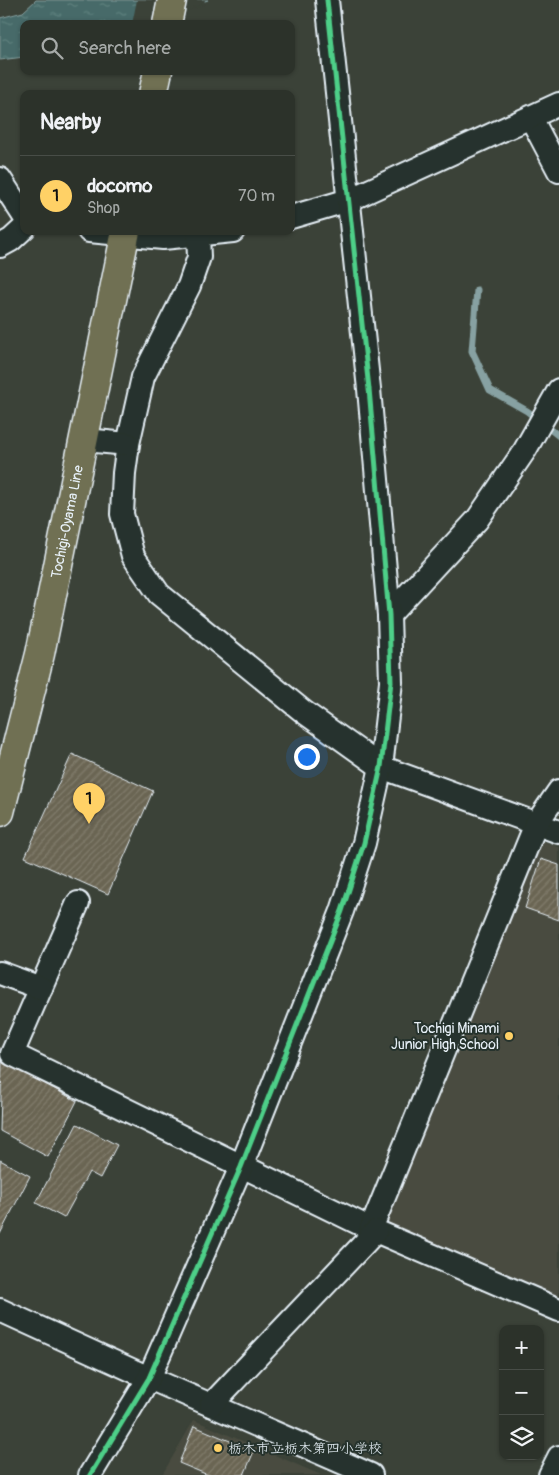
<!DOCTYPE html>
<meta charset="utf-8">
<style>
body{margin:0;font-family:Pangolin,"Klee One",sans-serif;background:#343a32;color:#f1f3f6}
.controls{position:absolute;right:15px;bottom:15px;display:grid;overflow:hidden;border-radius:10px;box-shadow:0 1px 4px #0004}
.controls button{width:45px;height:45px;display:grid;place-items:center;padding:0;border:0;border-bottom:1px solid #484d47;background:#2c322a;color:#f1f3f6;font:25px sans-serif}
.you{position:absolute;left:306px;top:756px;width:18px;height:18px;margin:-12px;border:4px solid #fff;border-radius:50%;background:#1a73e8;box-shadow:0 0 0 8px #1a73e833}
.badge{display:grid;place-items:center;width:32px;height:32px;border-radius:50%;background:#ffd166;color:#111;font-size:16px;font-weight:700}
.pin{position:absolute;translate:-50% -41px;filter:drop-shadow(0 1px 2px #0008)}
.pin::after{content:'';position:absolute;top:26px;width:18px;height:15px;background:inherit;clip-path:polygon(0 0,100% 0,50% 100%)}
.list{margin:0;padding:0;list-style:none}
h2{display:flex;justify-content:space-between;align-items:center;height:65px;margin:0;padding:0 20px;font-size:21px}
h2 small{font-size:16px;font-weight:400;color:#a6aaa8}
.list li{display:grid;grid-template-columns:32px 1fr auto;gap:15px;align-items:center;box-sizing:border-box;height:80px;padding:0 20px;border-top:1px solid #484d47}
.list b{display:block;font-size:19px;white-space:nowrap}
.list p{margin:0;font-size:16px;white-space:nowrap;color:#a6aaa8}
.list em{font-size:16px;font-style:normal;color:#a6aaa8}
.icon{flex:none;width:28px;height:28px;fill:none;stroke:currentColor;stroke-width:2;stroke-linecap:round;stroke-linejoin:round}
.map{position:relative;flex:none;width:559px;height:1475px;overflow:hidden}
.search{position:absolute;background:#2c322a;box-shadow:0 1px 4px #0004;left:20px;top:20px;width:275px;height:55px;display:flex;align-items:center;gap:12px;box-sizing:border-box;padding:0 18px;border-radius:10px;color:#a6aaa8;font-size:19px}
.panel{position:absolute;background:#2c322a;box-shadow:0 1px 4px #0004;left:20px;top:90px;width:275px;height:145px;border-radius:10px}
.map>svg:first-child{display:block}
.built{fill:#494c40}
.water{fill:url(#water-ripples);stroke:#87a1a2}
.pier{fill:#3b4238}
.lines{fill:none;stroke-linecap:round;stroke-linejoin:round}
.stream{stroke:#87a1a2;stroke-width:7}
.building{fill:url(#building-hatch);stroke:#e8f1f8}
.minor-casing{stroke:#e8f1f8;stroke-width:26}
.major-casing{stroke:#e8f1f8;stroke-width:31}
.minor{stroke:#26332d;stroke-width:22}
.major{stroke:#706f52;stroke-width:28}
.cycleway-casing{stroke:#26332d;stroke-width:8}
.cycleway{stroke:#4dcf88;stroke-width:5}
.poi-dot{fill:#ffd166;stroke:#26332d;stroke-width:2}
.labels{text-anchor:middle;stroke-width:4;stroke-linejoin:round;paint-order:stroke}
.street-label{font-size:14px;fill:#e8f1f8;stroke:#26332d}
.poi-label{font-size:14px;fill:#e8f1f8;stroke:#26332d;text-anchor:end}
</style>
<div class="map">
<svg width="559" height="1475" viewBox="0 0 559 1475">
<defs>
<pattern id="water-ripples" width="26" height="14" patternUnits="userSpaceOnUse" patternTransform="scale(1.25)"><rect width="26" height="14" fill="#466b69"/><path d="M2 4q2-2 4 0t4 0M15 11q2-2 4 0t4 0" fill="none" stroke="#61817f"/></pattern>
<pattern id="building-hatch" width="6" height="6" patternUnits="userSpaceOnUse" patternTransform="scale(1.25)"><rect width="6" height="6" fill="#6b6553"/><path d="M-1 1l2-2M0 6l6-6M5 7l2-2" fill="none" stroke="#807c6c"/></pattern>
</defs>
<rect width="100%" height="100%" fill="#3b4238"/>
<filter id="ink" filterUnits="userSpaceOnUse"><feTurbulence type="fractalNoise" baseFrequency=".02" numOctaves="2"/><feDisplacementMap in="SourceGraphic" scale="10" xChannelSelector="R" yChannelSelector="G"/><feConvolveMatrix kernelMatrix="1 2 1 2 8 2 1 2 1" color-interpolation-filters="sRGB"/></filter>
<g filter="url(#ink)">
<g class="built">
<polygon points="537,839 559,847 559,1302 384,1225"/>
<polygon points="194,1420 321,1475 162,1475"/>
</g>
<polygon class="water" points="36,0 208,0 141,24 24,24 24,57 0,60 0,18 23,12"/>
<polygon class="pier" points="137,0 205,0 204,4 149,24 132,24"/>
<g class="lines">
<polyline class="stream" points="477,290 472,351 490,390 527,411 559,436"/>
</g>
<g class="building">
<polygon points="72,754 153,791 108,894 25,857"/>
<polygon points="541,859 559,865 559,920 525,908"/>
<polygon points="2,1061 77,1101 48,1157 0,1131"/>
<polygon points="77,1124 117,1145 100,1178 89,1172 64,1218 36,1203"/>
<polygon points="0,1160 30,1176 0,1234"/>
<polygon points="194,1426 254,1451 244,1475 208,1475 179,1463"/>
</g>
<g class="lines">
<g class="minor-casing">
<g id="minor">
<polyline points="531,118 559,171"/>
<polyline points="0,179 24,216"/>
<polyline points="291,217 349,200 559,104"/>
<polyline points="89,231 163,238 233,231"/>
<polyline points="198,236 199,257 189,286 143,377 128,444 124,473 122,514 133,556 159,594 304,712 381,767 559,832"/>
<polyline points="0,246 11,240 24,228"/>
<polyline points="85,440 128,444"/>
<polyline points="389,615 477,520 525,450 559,390"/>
<polyline points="78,903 12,1054 371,1229 559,1310"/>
<polyline points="0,973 41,988"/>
<polyline points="371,1229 536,824 559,791"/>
<polyline points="0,1310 149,1378 371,1475"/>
<polyline points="211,1405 376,1231"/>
<polyline points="90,1475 149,1378 241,1167 342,911 364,843 381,767 391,682 389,615 369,389 327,0"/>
<polyline points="550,1475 559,1457"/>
</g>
</g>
<g class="major-casing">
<g id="major">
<polyline points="167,24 172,0"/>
<polyline points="153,94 158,71"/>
<path id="s1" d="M0,812L40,654L126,231"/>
</g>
</g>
<use href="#minor" class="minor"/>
<use href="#major" class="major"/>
<g class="cycleway-casing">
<polyline id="cycleway" points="90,1475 149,1378 241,1167 342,911 364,843 381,767 391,682 389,615 369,389 327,0"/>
</g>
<use href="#cycleway" class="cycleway"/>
</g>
</g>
<g class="poi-dot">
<circle cx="509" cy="1036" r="5"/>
<circle cx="218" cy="1448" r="5"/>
</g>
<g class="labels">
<g class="street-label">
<text dy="5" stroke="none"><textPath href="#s1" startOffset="298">Tochigi-Oyama Line</textPath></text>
</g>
<g class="poi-label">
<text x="499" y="1033">Tochigi Minami<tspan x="499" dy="16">Junior High School</tspan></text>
<text x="228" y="1453" text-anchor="start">栃木市立栃木第四小学校</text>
</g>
</g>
</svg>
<div class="controls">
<button>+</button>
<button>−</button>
<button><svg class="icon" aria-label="layers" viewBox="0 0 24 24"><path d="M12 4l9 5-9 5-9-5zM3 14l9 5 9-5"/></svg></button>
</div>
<div class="you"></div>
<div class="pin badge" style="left:89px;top:824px">1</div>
<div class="search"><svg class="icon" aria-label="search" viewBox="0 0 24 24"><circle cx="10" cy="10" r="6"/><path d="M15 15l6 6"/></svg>Search here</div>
<section class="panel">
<h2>Nearby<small></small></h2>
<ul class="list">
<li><span class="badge">1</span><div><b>docomo</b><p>Shop</p></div><em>70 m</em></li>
</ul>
</section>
</div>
